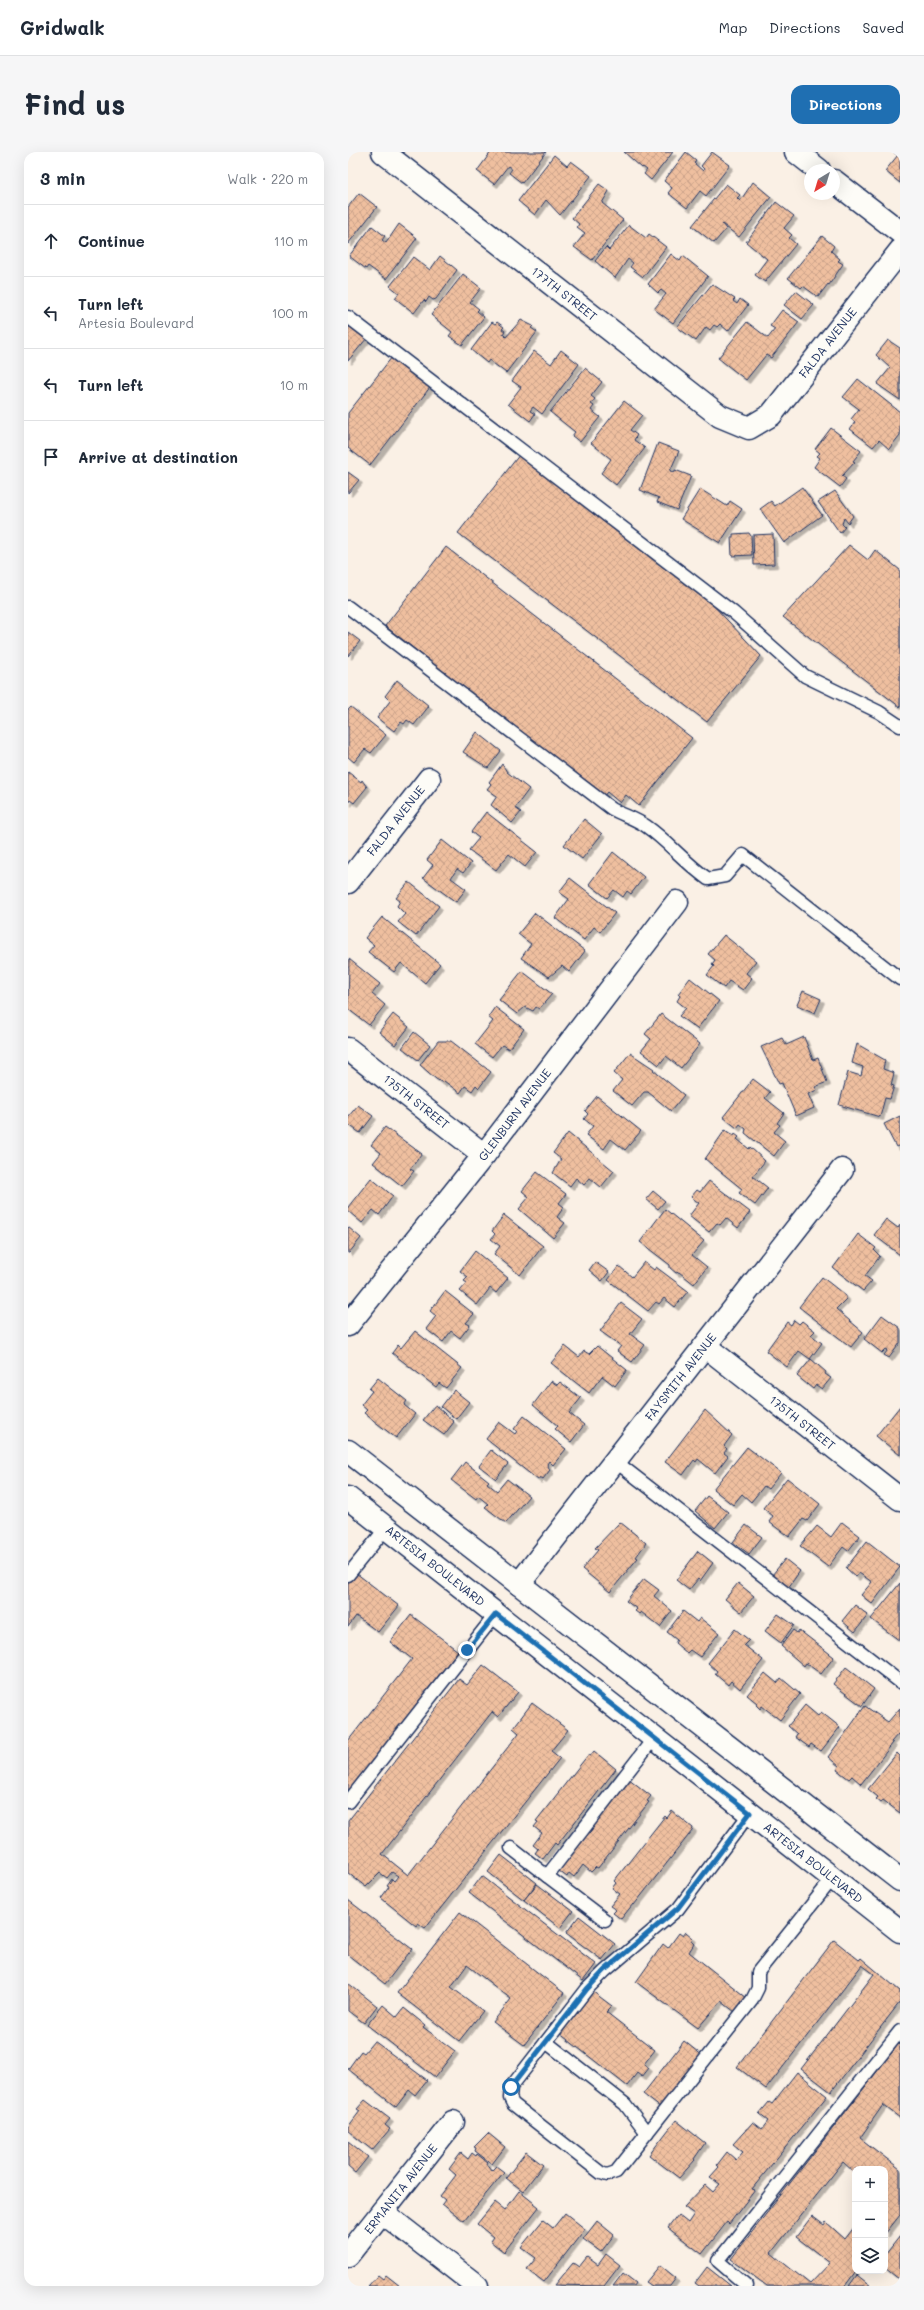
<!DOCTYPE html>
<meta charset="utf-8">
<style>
body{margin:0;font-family:Mali,sans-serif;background:#f6f6f7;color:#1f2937}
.controls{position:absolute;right:12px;bottom:12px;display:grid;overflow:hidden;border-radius:8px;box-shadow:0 4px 16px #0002}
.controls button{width:36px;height:36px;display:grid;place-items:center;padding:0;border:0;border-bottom:1px solid #e0e1e3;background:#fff;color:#1f2937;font:20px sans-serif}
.compass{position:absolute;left:456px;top:12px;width:36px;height:36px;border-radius:50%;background:#fff;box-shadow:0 4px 16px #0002;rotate:218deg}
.stop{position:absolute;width:12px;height:12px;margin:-9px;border:3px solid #1f6fb2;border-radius:50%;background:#fff}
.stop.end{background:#1f6fb2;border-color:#fff;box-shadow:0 1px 4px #0008}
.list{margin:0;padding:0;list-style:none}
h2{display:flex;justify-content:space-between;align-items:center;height:52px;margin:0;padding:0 16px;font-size:17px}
h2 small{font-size:13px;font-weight:400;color:#747a83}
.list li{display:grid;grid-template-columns:26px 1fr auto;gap:12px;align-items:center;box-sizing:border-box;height:72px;padding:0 16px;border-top:1px solid #e0e1e3}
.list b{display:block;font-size:15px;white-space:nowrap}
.list p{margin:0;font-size:13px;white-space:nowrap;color:#747a83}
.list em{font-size:13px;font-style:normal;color:#747a83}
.icon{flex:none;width:22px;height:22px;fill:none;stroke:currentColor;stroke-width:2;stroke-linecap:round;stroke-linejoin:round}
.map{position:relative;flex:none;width:552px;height:2134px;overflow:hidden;border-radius:12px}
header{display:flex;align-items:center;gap:24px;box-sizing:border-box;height:56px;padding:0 20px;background:#fff;border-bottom:1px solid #e0e1e3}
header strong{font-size:19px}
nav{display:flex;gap:22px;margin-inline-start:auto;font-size:14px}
.intro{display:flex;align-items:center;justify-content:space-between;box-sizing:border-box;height:96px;padding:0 24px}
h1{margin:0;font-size:28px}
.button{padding:10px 18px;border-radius:12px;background:#1f6fb2;color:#fff;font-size:14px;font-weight:700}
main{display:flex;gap:24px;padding:0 24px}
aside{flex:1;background:#fff;border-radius:12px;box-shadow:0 4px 16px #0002}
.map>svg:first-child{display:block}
.building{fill:url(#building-cross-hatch);stroke:#1b2f5e;filter:url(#shadow)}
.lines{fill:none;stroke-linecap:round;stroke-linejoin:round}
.lane-casing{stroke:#1b2f5e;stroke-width:15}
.street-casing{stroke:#1b2f5e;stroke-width:25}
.primary-casing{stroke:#1b2f5e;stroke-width:25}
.lane{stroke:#fdfcf7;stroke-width:12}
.street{stroke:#fdfcf7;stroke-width:22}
.primary{stroke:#fdfcf7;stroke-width:22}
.route{stroke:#1f6fb2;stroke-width:5}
.labels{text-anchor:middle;stroke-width:3;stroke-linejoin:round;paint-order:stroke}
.street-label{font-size:12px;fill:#1b2f5e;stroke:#fdfcf7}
</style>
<header>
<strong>Gridwalk</strong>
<nav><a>Map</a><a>Directions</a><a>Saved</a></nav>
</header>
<div class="intro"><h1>Find us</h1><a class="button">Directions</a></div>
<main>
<aside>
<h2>3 min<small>Walk · 220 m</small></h2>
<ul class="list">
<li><svg class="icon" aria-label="ahead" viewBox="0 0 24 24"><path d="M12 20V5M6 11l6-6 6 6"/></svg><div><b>Continue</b></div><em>110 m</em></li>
<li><svg class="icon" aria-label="left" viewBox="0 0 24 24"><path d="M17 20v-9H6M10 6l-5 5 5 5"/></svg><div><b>Turn left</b><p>Artesia Boulevard</p></div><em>100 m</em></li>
<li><svg class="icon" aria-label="left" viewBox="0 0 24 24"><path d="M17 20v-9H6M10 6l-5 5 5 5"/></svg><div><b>Turn left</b></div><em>10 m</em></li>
<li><svg class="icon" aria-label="arrive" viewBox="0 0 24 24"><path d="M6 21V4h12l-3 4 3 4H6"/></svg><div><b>Arrive at destination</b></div></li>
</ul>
</aside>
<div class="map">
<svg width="552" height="2134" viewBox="0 0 552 2134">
<defs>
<pattern id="building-cross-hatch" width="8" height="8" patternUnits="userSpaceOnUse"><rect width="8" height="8" fill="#efbf9f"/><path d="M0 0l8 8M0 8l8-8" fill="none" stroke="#cca48b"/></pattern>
<filter id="shadow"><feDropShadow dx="3.5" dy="3.5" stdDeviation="0" flood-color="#0004"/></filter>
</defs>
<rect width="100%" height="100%" fill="#faf0e5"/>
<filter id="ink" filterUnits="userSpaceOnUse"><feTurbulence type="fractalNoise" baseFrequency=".025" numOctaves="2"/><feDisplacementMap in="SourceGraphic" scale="8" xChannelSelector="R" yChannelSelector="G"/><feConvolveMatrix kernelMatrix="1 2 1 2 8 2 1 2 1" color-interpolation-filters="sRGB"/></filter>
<g filter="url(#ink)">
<g class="building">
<polygon points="143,0 198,0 174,31 161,21 164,17 160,14 146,32 129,19"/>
<polygon points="276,0 325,0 303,28 296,22 299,18 295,15 294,16"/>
<polygon points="338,0 348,8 346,11 355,19 356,17 353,14 364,0 382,13 358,44 352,39 339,56 320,41 324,36 316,29"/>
<polygon points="545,0 552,0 552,31 537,19 550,3"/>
<polygon points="206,3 219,14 223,9 243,24 212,63 198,48 187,63 170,49"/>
<polygon points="405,30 423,45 391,85 374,72 378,77 366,91 344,74 378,32 392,43 389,46 392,49"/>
<polygon points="251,32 261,39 254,51 275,68 244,108 226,95 237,81 229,75 231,72 224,66"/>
<polygon points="11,41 29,55 0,92 0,55"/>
<polygon points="428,50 446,64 436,76 444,83 441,86 448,92 417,130 407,123 419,107 398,90"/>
<polygon points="51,72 69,86 38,127 20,114 18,117 1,104 24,74 37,84 34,88 38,91"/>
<polygon points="281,73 298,86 301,82 318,95 295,125 282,115 285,111 280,107 267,126 247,109 258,95 261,98"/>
<polygon points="474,84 486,94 483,99 492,107 490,109 495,112 481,133 480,132 470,145 455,134 453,136 440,126"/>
<polygon points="323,102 332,109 335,104 360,124 325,171 306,157 318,142 313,138 310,141 300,132"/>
<polygon points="92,104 109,118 88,147 85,148 81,145 78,150 76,148 66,161 47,146 51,141 42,134 65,105 82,118"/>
<polygon points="115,122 133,136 122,150 131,157 129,159 136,165 114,193 101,184 104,180 83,163"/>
<polygon points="364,132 387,147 385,149 389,152 392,147 400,153 380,179 372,172 369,175 366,173 362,178 358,175 348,189 329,175"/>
<polygon points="448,139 466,153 454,167 436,153"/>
<polygon points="434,158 451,170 423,206 418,203 398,228 370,206 399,170 420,186 427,177 422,174"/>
<polygon points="173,168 185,174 183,176 189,180 158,221 141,208 139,211 123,198 144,170 147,172 149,170 156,175 154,177 157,179 155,182 158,185"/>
<polygon points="0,171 19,186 0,209"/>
<polygon points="540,188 552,196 552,248 529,232 542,216 528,203"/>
<polygon points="213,198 231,212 194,262 185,255 182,259 187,262 182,269 160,252 173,235 164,229 186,199 203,212"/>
<polygon points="44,205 83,234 22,313 0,296 0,261"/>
<polygon points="237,216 254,230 243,244 247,247 243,252 246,254 243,258 252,265 232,290 224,284 227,280 202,260"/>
<polygon points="510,227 552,260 552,283 541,297 531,288 525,295 502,277 507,270 503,267 511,257 495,245"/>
<polygon points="276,249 294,263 282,278 289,283 286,288 297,296 268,333 253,321 263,307 243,291"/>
<polygon points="483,276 513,299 505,309 507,310 494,324 498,327 492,335 466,315 472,306 469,304 472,301 467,297"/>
<polygon points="310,291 331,299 322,319 327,320 327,318 343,324 329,358 309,350 311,346 292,338"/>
<polygon points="172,302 363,451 413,504 359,570 110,381"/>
<polygon points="0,320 11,328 0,341"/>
<polygon points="454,335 474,363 436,391 412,357 423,349 427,354"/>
<polygon points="352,337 379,354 382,349 394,357 372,391 333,367"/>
<polygon points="487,339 505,364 500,371 496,366 494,372 497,375 492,381 470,350"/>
<polygon points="401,381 403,384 404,403 384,404 383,385 385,385 385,382"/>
<polygon points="425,382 426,412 406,413 405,383"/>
<polygon points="501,393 520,408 527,398 552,418 552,555 435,465"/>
<polygon points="98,395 344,586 291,654 278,643 272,651 259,640 255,645 37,474"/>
<polygon points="0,480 12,489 0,504"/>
<polygon points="49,528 81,554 66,573 59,568 56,572 53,570 46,579 29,566 42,549 37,544"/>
<polygon points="3,555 38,583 23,601 17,597 6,610 0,605 0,558"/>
<polygon points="129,580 153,599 140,616 115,600"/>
<polygon points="154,612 159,620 181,637 167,656 173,660 164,671 143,653 149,644 139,637 143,632 141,630"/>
<polygon points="0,620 13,630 14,628 19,635 6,651 2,648 0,651"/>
<polygon points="138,660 189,700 177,715 161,702 148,718 121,698 131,686 123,680"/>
<polygon points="236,667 254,682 234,707 216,693"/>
<polygon points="94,688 123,711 115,721 109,717 103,726 118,737 108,750 75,726 85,713 79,708"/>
<polygon points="265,700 296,725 283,742 279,739 275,745 266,738 259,746 241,732"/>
<polygon points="222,726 267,761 252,780 246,775 236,788 207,766 221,747 211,740"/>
<polygon points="61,730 91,754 68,784 50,770 57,762 49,754 52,749 48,746"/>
<polygon points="187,761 237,799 221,820 214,814 201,825 173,806 183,792 170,782"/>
<polygon points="34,765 92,812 77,831 53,811 46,820 20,800 26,793 17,786"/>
<polygon points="376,783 408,809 398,821 404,826 395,838 381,829 376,836 359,823 366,814 364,812 367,808 360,802"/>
<polygon points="1,807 32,832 24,842 37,853 21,873 0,857"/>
<polygon points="174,819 204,842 191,857 188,855 185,859 177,855 169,862 151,848"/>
<polygon points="342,826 371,849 349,877 331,864 338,856 329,849 332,844 330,842"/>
<polygon points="455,839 473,847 467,861 449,853"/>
<polygon points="147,855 176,877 161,897 154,893 144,905 127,892 145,869 140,865"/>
<polygon points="45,862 61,875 47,893 31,880"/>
<polygon points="313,862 352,892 333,916 318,904 311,913 293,899 303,887 297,882"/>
<polygon points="66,880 82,893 70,908 54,896"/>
<polygon points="456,885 465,908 470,906 479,930 467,935 469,938 460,942 466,956 448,964 434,931 431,932 413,895 434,886 438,893"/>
<polygon points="90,889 103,889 143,920 131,936 128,933 124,939 117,934 112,941 96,929 95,931 88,927 72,913"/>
<polygon points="509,892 537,908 535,917 546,921 543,933 546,934 542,947 537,946 532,965 491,953 500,920 513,924 515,915 504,911"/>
<polygon points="282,901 306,917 305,918 336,943 323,959 300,940 296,940 284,954 265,939 274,928 266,921"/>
<polygon points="405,927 422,940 417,946 436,961 429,971 432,973 426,980 437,989 426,1004 397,981 398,977 392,972 389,976 375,965"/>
<polygon points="249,944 293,979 277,998 263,987 256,997 238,983 245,974 236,967 240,962 237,959"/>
<polygon points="10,953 25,964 12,981 0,972 0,965"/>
<polygon points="552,964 552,993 548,995 536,972"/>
<polygon points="37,975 74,1002 62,1017 66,1019 54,1034 25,1011 33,1001 23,993"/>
<polygon points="377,978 386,984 387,982 391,985 389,987 401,997 402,995 417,1009 405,1024 420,1036 407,1053 391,1041 394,1037 357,1007"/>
<polygon points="220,981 266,1019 253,1035 242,1026 236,1033 228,1026 222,1034 205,1021 213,1007 205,1001"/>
<polygon points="189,1020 218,1042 211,1051 216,1055 209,1065 217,1071 205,1086 171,1057 181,1045 174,1039"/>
<polygon points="23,1026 45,1044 31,1063 25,1058 14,1071 0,1059 0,1055"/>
<polygon points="361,1029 402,1060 390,1076 378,1066 372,1073 369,1071 361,1080 341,1064 351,1051 343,1045 349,1038 352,1040"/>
<polygon points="305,1039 317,1049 310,1057 298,1047"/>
<polygon points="317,1057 356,1089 344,1103 359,1115 346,1132 331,1120 328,1121 322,1116 322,1113 292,1090"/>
<polygon points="156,1063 195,1094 172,1123 146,1102 152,1094 143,1087 147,1082 144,1079"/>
<polygon points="538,1067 550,1076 552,1073 552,1103 526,1083"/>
<polygon points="0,1075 13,1086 1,1101 0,1101"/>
<polygon points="510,1082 528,1096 526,1098 532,1104 517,1124 524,1129 515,1139 485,1116"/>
<polygon points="127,1099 160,1126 148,1141 142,1136 129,1153 112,1139 119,1131 116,1129 120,1125 112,1119"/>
<polygon points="247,1110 261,1120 254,1129 241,1118"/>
<polygon points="296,1110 306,1118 308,1115 340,1139 327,1155 316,1146 311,1152 308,1150 300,1159 260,1128 271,1114 284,1125"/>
<polygon points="474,1125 498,1144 498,1147 488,1157 515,1180 503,1195 451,1155"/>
<polygon points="97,1139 126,1162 118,1171 122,1173 112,1186 103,1179 95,1190 78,1177 88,1164 82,1159"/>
<polygon points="273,1151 294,1167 282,1182 297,1193 284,1210 269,1199 273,1194 252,1179"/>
<polygon points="534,1163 552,1176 552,1191 541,1206 536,1203 540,1198 538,1197 534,1201 516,1187"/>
<polygon points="446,1168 451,1172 454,1169 467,1179 463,1183 474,1191 462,1207 451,1199 439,1215 418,1199 439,1170 443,1173"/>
<polygon points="67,1179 114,1216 98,1236 91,1231 88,1235 44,1201 50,1193 53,1196"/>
<polygon points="217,1194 231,1205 236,1199 241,1202 249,1194 279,1218 267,1234 254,1224 241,1241 203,1211"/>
<polygon points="463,1207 478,1220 477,1222 483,1226 474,1237 468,1233 465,1237 449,1224"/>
<polygon points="30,1226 59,1249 56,1253 67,1262 48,1286 16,1261 19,1258 13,1253 24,1239 21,1237"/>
<polygon points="203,1229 209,1233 212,1230 233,1246 221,1261 236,1273 223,1290 207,1277 210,1274 185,1253"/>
<polygon points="106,1238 121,1250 108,1267 93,1255"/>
<polygon points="87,1253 106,1270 96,1283 75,1268"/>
<polygon points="552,1254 552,1303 528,1284"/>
<polygon points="357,1258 384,1283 376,1294 379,1297 376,1301 380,1304 367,1321 350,1307 348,1310 346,1308 335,1323 317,1310"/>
<polygon points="176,1264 218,1297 205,1313 201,1309 199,1312 202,1318 195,1327 192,1325 190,1328 138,1287 151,1270 167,1282 169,1279 166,1277"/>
<polygon points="399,1295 433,1321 420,1337 416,1334 403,1350 394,1342 385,1353 365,1337"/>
<polygon points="143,1298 160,1312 148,1327 131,1314"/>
<polygon points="117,1310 141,1329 139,1331 149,1339 159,1327 181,1344 158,1371 137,1355 140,1352 130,1344 128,1347 103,1328"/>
<polygon points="439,1326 472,1352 459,1369 455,1367 441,1385 421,1370 425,1364 415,1356"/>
<polygon points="359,1344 380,1360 367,1376 347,1359"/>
<polygon points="272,1370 298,1391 288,1405 290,1406 262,1440 234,1417 250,1398 247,1396"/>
<polygon points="494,1370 512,1384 500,1399 495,1395 480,1415 452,1394 469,1374 483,1385"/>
<polygon points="398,1373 414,1385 401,1402 385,1390"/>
<polygon points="519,1389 552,1415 524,1452 513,1443 524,1430 511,1421 508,1425 498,1416"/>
<polygon points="350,1399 365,1411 352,1429 350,1427 341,1438 328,1428"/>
<polygon points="437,1407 452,1419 440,1436 424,1423"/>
<polygon points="4,1418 51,1454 30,1480 8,1464 0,1475 0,1424"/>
<polygon points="296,1427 311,1438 306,1444 324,1459 312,1475 293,1460 291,1462 287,1459 289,1457 278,1449"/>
<polygon points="390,1431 406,1444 393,1460 377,1447"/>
<polygon points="552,1431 552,1489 523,1467"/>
<polygon points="507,1453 520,1463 507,1480 494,1469"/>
<polygon points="335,1459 349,1470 352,1466 371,1481 352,1505 342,1498 339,1501 327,1491 329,1488 319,1480"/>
<polygon points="430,1462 446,1473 433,1491 417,1479"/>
<polygon points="63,1463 110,1499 0,1640 0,1589 64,1507 42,1490"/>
<polygon points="387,1477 401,1488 396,1493 415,1508 392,1537 383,1529 380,1533 367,1522 369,1519 360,1511"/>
<polygon points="445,1478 449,1481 451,1478 486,1505 473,1522 458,1511 456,1514 433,1494"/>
<polygon points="135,1513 170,1540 150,1565 144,1560 34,1702 60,1723 171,1581 165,1576 184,1551 220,1578 203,1599 212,1606 77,1776 70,1771 68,1774 33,1746 41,1735 39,1734 44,1727 46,1729 50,1724 44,1720 39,1726 32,1721 18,1735 0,1721 0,1669 111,1527 119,1533"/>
<polygon points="498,1515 526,1537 514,1554 485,1532"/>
<polygon points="417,1521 429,1531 433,1526 452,1542 432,1568 414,1554 412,1557 408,1553 409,1551 399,1543"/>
<polygon points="457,1553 470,1564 473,1560 492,1575 473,1599 463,1592 461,1595 447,1585 449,1582 440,1574"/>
<polygon points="517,1554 540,1570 552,1556 552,1584 550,1582 543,1590 545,1591 513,1632 504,1624 501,1627 489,1618 491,1614 480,1605"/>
<polygon points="246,1599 268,1617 209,1693 207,1691 195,1707 187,1701 190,1697 185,1693 194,1681 186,1675 190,1670 188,1669 240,1603 242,1604"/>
<polygon points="549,1601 552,1604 552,1661 535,1648 533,1651 528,1647 530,1645 520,1637"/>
<polygon points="280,1626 303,1644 299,1649 301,1650 250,1716 248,1715 243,1720 235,1713 226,1725 221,1721 219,1725 211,1719 222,1704 220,1702"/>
<polygon points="324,1659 345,1676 344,1679 286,1753 285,1752 273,1767 265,1761 268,1758 262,1754 272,1742 264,1736 268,1731 266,1729 317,1664 319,1666"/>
<polygon points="153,1703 189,1731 176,1748 140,1720"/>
<polygon points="134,1724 248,1812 235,1829 121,1741"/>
<polygon points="189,1732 225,1759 212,1776 176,1748"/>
<polygon points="0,1748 64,1797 37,1832 0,1803"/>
<polygon points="112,1760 216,1841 176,1893 145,1870 163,1847 119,1813 103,1835 135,1859 111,1889 49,1841"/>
<polygon points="231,1764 267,1792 254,1808 218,1781"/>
<polygon points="338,1780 345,1786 343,1789 346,1792 341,1800 399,1846 387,1860 373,1849 350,1876 288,1830 315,1792 320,1796 331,1781 335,1784"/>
<polygon points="486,1788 511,1808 513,1806 552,1839 552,1850 483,1940 453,1917 526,1822 514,1813 418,1937 389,1915"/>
<polygon points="0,1831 29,1854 16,1871 0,1859"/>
<polygon points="244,1839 264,1854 258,1860 307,1898 296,1912 301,1916 294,1925 289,1921 279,1934 211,1881"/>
<polygon points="35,1853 49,1865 56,1856 77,1873 75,1875 107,1899 87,1925 19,1873"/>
<polygon points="26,1889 79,1928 67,1943 61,1938 48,1955 0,1917 13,1899 16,1901"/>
<polygon points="336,1889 355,1904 313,1956 295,1942"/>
<polygon points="552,1890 552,1966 535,1953 512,1986 552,2017 552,2063 537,2082 537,2017 507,2017 507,2021 495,2010 423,2101 462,2132 482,2111 448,2085 464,2064 476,2073 478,2070 497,2087 507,2074 508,2119 497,2134 419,2134 383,2107"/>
<polygon points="449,1920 479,1944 404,2037 407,2038 381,2072 379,2070 354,2102 320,2076 330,2063 340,2071 346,2062 336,2055 357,2033 365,2040 372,2032 362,2025 371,2015 369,2013 379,2000 388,2008 395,2000 385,1992 405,1970 414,1977 420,1969 411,1962 421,1950 424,1952"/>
<polygon points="17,1948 42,1967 37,1973 42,1977 24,1998 0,1979 0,1975 12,1959 9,1957"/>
<polygon points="328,1968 357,1991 346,2007 347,2008 331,2026 301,2003"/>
<polygon points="140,1981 157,1995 144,2012 127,1999 128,1996 126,1995"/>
<polygon points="0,1989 20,2005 7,2021 0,2015"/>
<polygon points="178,2000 195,2013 175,2039 158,2026"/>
<polygon points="113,2001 120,2007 124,2001 128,2004 129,2002 139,2010 138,2012 143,2019 148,2014 156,2020 116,2069 94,2052 97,2048 92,2044 108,2023 101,2017"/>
<polygon points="171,2039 191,2055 156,2100 142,2089 145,2085 129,2072 147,2050 157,2058"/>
<polygon points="217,2061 237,2077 196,2130 179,2117 188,2106 173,2095 195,2068 205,2076"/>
<polygon points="249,2069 266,2083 253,2100 235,2087"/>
<polygon points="552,2084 552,2128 537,2116 537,2103"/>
<polygon points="258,2102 272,2113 256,2134 207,2133 225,2111 231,2115 239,2105 250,2113"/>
<polygon points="312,2113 328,2126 322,2134 304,2134 298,2130"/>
<polygon points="359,2115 383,2134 351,2134 347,2131"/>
<polygon points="275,2121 288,2131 286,2134 265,2134"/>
<polygon points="30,2123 35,2127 38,2123 52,2134 20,2134"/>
<polygon points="509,2123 523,2134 501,2134"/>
</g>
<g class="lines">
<g class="lane-casing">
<g id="lane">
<polyline points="0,165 386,461 457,524 531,560 552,574"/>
<path d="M0,455L264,657C275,663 288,667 298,674C321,690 337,711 360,727L377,724L395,703L552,827"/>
<polyline points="267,1309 552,1530"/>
<polyline points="0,1423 38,1376"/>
<polyline points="0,1650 148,1462"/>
<polyline points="402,1661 330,1757 257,1819 239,1837 163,1935 162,1946 165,1952 253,2021 259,2023 268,2020 404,1848 410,1836 410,1820 485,1726"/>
<polyline points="163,1696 199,1724 306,1586"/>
<polyline points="199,1724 257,1768"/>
<polyline points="198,1890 277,1952 299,1981"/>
<polyline points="399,2134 370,2109 552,1879"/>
</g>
</g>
<g class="street-casing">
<g id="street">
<polyline points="35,0 372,264 401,276 423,263 552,99"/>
<polyline points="448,0 471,18"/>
<polyline points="486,29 552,80"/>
<polyline points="0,730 81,627"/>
<polyline points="0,897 136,1003"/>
<polyline points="0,1173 136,1003 329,750"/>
<polyline points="357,1194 552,1347"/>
<polyline points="171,1432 494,1018"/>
<polyline points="34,2060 129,2134"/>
<polyline points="0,2103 105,1970"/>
</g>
</g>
<g class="primary-casing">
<g id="primary">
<polyline points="0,1299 552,1728"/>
<polyline points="0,1346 552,1779"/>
</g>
</g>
<use href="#lane" class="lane"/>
<use href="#street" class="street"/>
<use href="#primary" class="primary"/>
</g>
</g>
<g class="lines" filter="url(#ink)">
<polyline class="route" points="119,1498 148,1462 402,1661 330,1756 257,1818 239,1837 163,1935"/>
</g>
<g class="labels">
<g class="street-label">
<text transform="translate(216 142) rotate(38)" y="4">177TH STREET</text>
<text transform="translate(480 191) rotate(-52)" y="4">FALDA AVENUE</text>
<text transform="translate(48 669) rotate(-52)" y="4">FALDA AVENUE</text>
<text transform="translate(68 950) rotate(38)" y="4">175TH STREET</text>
<text transform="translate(167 963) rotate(-53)" y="4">GLENBURN AVENUE</text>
<text transform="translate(333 1225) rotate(-52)" y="4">FAYSMITH AVENUE</text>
<text transform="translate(454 1271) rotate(38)" y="4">175TH STREET</text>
<text transform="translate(87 1414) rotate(38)" y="4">ARTESIA BOULEVARD</text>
<text transform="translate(465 1711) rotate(38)" y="4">ARTESIA BOULEVARD</text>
<text transform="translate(53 2037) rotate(-52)" y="4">ERMANITA AVENUE</text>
</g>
</g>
</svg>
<div class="controls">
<button>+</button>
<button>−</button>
<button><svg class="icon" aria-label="layers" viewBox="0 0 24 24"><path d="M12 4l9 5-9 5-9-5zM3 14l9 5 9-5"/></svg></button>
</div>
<svg class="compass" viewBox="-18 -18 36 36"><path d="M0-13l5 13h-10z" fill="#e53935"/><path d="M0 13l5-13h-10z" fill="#747a83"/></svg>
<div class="stop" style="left:163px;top:1935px"></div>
<div class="stop end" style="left:119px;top:1498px"></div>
</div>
</main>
